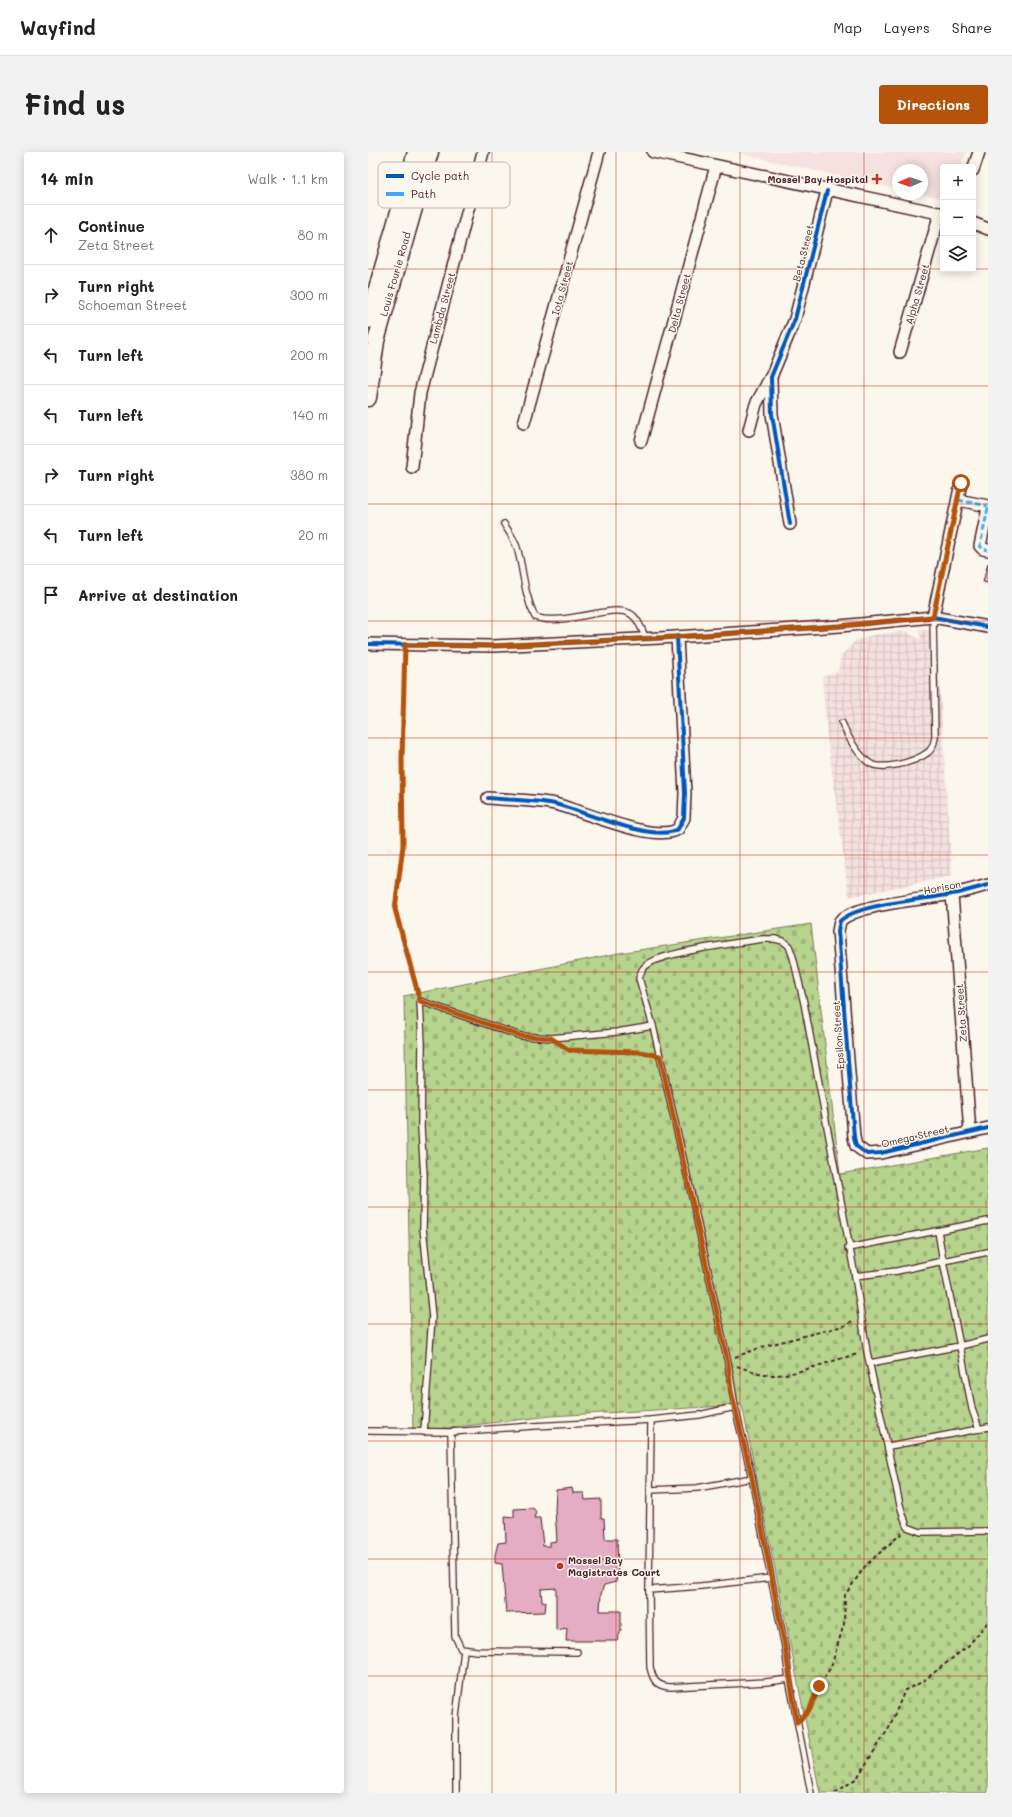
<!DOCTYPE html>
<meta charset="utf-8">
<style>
body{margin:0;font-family:Mali,sans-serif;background:#f2f2f2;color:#222}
.controls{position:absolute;right:12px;top:12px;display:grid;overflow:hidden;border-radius:4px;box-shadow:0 2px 10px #0003}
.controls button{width:36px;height:36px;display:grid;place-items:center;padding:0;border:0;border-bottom:1px solid #e0e0e0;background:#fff;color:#222;font:20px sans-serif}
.compass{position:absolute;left:524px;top:12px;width:36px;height:36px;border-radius:50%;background:#fff;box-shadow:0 2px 10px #0003;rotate:268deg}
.stop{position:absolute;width:12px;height:12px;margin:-9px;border:3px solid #b45309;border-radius:50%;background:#fff}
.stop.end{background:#b45309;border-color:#fff;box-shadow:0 1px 4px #0008}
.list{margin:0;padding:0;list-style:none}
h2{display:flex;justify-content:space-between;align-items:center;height:52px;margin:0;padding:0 16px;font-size:17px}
h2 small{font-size:13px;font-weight:400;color:#767676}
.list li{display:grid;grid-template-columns:26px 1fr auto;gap:12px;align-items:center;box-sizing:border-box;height:60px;padding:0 16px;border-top:1px solid #e0e0e0}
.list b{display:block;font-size:15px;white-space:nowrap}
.list p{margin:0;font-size:13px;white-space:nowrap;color:#767676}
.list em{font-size:13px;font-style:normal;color:#767676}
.icon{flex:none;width:22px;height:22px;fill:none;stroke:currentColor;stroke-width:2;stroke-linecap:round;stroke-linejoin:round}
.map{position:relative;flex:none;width:620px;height:1641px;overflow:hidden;border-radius:4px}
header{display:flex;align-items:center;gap:24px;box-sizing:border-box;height:56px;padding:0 20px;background:#fff;border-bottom:1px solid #e0e0e0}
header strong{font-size:19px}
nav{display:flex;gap:22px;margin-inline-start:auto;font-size:14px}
.intro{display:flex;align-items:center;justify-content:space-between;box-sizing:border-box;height:96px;padding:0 24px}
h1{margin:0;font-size:28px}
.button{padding:10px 18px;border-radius:4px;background:#b45309;color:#fff;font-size:14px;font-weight:700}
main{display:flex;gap:24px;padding:0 24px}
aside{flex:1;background:#fff;border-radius:4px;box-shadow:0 2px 10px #0003}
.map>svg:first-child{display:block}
.built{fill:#f4e1e0}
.industrial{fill:url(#industrial-grid)}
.cemetery{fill:url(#cemetery-stones);stroke:#807a5c}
.building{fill:#e4adc3;stroke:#4a1f2b}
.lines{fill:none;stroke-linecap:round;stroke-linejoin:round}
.service-casing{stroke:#4a1f2b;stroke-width:8}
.minor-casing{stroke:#4a1f2b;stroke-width:14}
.secondary-casing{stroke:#4a1f2b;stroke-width:19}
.path{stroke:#4a1f2b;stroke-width:2;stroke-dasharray:4 3;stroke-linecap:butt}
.service{stroke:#fbf7ec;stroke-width:5.5}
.minor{stroke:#fbf7ec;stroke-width:11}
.secondary{stroke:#fbf7ec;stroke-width:16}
.quiet{stroke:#3fa9f5;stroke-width:3;stroke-dasharray:6 3;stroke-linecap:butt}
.cycleway-casing{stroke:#fbf7ec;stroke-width:6}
.cycleway{stroke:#0057b8;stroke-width:4}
.route{stroke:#b45309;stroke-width:5}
.grid{fill:none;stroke:#c8321e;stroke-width:1;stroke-opacity:0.55}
.poi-dot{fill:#c8321e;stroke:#fbf7ec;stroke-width:1.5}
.labels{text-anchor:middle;stroke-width:3;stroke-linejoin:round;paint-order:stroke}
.poi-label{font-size:10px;font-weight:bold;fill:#4a1f2b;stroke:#fbf7ec;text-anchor:end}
.street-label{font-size:10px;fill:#4a1f2b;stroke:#fbf7ec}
.key{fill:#fbf7ec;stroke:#c6b6b2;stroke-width:1}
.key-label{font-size:11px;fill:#4a1f2b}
</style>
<header>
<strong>Wayfind</strong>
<nav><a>Map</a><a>Layers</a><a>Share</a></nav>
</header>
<div class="intro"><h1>Find us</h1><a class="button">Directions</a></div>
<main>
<aside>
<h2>14 min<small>Walk · 1.1 km</small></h2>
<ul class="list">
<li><svg class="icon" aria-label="ahead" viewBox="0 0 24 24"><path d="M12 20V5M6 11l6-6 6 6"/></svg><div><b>Continue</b><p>Zeta Street</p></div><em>80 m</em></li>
<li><svg class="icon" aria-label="right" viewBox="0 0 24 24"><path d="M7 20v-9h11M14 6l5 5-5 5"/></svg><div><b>Turn right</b><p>Schoeman Street</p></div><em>300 m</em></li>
<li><svg class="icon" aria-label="left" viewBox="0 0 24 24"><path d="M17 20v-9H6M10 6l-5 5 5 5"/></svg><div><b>Turn left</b></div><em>200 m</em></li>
<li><svg class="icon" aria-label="left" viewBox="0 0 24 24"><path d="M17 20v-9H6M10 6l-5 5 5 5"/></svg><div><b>Turn left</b></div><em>140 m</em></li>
<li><svg class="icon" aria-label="right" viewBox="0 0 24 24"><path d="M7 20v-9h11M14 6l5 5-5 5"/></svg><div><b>Turn right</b></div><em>380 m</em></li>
<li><svg class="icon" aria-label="left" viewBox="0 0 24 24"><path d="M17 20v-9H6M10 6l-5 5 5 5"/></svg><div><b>Turn left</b></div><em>20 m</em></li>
<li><svg class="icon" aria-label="arrive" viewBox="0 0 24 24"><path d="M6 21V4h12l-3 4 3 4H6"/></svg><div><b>Arrive at destination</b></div></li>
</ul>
</aside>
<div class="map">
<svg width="620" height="1641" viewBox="0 0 620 1641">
<defs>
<pattern id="industrial-grid" width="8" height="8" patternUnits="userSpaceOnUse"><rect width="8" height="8" fill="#f4e1e0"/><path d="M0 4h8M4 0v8" fill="none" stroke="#d3c1c0"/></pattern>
<pattern id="cemetery-stones" width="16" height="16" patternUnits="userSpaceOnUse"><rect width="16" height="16" fill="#b6d48d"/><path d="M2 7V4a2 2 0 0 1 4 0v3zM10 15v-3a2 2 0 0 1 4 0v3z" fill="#9eb67a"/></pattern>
</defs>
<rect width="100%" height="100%" fill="#fbf7ec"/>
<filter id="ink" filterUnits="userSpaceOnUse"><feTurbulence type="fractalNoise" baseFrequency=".025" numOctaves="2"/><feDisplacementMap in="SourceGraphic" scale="8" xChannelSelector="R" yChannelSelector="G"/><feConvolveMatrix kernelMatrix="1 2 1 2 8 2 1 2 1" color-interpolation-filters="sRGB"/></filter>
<g filter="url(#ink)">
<polygon class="built" points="365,0 598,0 592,15 575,15 575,45 573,46 554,42 554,18 530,18 530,37"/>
<polygon class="industrial" points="550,477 568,479 584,724 481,745 459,583 454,525 470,520 473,504 488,488 505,483 538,479 549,486 553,486"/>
<polygon class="cemetery" points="443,772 472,1022 620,996 620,1641 452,1641 374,1253 183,1264 45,1280 36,844 251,801"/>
<g class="building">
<polygon points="620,411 620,431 615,430"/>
<polygon points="204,1336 205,1341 216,1341 217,1348 233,1347 233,1366 236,1366 237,1387 249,1387 250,1415 248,1430 236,1433 233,1442 232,1459 253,1459 253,1478 249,1489 198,1489 199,1476 188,1478 188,1436 173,1437 174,1449 178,1450 177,1460 138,1461 134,1412 127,1411 127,1403 130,1391 138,1390 137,1364 146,1365 146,1357 165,1356 168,1360 166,1366 172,1366 175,1394 182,1394 182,1390 189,1389 187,1358 188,1338"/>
</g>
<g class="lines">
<g class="service-casing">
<g id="service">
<path d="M136,372C141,380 148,389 150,399C156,422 156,442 167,465C194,475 243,452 261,461C270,465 274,478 278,487"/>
<path d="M474,571C480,585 488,600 500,610C512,620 547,610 559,601C564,598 566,592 567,585L565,465"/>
<polyline points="570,1079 575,1109 620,1100"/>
<polyline points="480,1096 620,1069"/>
<polyline points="620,1187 592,1194 604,1257 611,1277 620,1275"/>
<polyline points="502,1211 592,1194 575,1109 529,1119 487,1124 499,1200 532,1353 539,1375 553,1380 620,1379"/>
<polyline points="367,1255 384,1326"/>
<polyline points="0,1279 83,1280 87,1484 93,1497 109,1499 209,1500"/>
<polyline points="56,1280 64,1165 55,1076 56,1024 53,976 54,892 52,849 153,884 183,886 249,880 285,874"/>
<path d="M83,1280L165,1274L283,1268L331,1263L367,1255L360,1211L322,1036L285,874L271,826C273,820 274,816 279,813C293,800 370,791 394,787H407L415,789L421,794L425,805L436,851L487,1124"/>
<polyline points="521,1294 611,1277"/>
<path d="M282,1338L329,1336L384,1326L403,1426L333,1434L281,1438C282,1381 282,1325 283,1268"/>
<path d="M281,1438L282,1515C285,1528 288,1534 302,1535L398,1530L421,1527L417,1495L403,1426"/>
<polyline points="421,1527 443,1641"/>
<polyline points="88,1641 88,1565 96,1498"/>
</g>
</g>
<g class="minor-casing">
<g id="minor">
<polyline points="285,0 575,62"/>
<polyline points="605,18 611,0"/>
<polyline points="605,71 620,77"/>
<polyline points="532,200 572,61"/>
<polyline points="156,271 231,0"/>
<polyline points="381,278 388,252 402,226"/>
<polyline points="273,289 348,14"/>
<polyline points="44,315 52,241 115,0"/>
<polyline points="590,348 620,354"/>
<polyline points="620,356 612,394 615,397 620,398"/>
<polyline points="422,372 404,262 403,225 427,167 459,39"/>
<polyline points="565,465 593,331"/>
<polyline points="0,492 125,494 292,486 472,474 565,465 620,475"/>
<path d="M120,646C142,648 165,648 187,652C213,658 288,692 310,677L316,666L317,641L309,485"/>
<path d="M620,733C608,736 596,740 584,742C558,748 490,751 472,769L470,779L486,985L488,994L499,1002L513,1001L620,976"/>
<polyline points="584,742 602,980"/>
</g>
</g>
<g class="secondary-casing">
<g id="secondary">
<polyline points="0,168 48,0"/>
<polyline points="0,246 8,189 62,0"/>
</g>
</g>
<g class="path">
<polyline points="37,504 34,607 35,694 27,757 50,842"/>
<polyline points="195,894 201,899 271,900 283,902"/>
<polyline points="367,1205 397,1194 479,1173 485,1168"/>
<path d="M369,1214C380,1218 394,1223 406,1223C431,1223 465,1207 491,1202"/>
<polyline points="437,1563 442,1557 451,1534 463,1515 476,1472 477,1443 498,1413 534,1381"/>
<polyline points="467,1641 489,1626 521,1576 537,1538 554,1530 600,1494 620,1470"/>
</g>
<use href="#service" class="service"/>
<use href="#minor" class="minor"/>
<use href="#secondary" class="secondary"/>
<g class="quiet">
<polyline points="590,348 620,354"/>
<polyline points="620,356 612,394 615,397 620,398"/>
</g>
<g class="cycleway-casing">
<g id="cycleway">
<polyline points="422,372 404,262 403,225 427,167 459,39"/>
<polyline points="0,492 125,494 292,486 472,474 565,465 620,475"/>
<path d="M120,646C142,648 165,648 187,652C213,658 288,692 310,677L316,666L317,641L309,485"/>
<path d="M620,733C608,736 596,740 584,742C558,748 490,751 472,769L470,779L486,985L488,994L499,1002L513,1001L620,976"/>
</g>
</g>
<use href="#cycleway" class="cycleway"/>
</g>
</g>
<g class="lines" filter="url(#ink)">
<polyline class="route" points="451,1534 442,1557 429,1571 417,1495 384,1326 363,1239 360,1211 292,904 271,900 201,898 183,886 153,884 52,849 27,757 35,694 34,607 37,493 125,494 292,486 472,474 565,465 593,331"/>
</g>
<path class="grid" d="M124,0V1641M248,0V1641M372,0V1641M496,0V1641M0,117H620M0,234H620M0,352H620M0,469H620M0,586H620M0,703H620M0,820H620M0,938H620M0,1055H620M0,1172H620M0,1289H620M0,1407H620M0,1524H620"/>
<g class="poi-dot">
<path d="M507 21h4v4h4v4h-4v4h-4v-4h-4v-4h4z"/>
<circle cx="192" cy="1414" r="4"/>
</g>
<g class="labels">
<g class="poi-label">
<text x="500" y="31">Mossel Bay Hospital</text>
<text x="200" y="1412" text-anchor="start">Mossel Bay<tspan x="200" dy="12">Magistrates Court</tspan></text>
</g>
<g class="street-label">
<text transform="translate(435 101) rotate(-76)" y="4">Beta Street</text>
<text transform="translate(27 122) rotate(-74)" y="4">Louis Fourie Road</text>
<text transform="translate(194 136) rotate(-75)" y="4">Iota Street</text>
<text transform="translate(549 142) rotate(-74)" y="4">Alpha Street</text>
<text transform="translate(311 151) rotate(-75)" y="4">Delta Street</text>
<text transform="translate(74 156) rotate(-75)" y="4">Lambda Street</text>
<text transform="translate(574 735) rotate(-11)" y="4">Horison</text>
<text transform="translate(593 861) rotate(-94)" y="4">Zeta Street</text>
<text transform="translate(470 883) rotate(-94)" y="4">Epsilon Street</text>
<text transform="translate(547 984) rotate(-13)" y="4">Omega Street</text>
</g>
</g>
<rect x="10" y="10" width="132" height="46" rx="6" class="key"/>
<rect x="18" y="22" width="18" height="4" fill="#0057b8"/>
<rect x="18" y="40" width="18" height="4" fill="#3fa9f5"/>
<g class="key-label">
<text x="43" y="28">Cycle path</text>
<text x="43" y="46">Path</text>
</g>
</svg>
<div class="controls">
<button>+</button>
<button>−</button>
<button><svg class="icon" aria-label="layers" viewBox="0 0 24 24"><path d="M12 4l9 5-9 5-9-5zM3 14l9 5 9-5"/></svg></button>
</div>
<svg class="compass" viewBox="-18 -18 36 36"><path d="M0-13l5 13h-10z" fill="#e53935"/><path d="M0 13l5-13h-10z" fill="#767676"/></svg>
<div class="stop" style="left:593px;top:331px"></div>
<div class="stop end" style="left:451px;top:1534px"></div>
</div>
</main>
